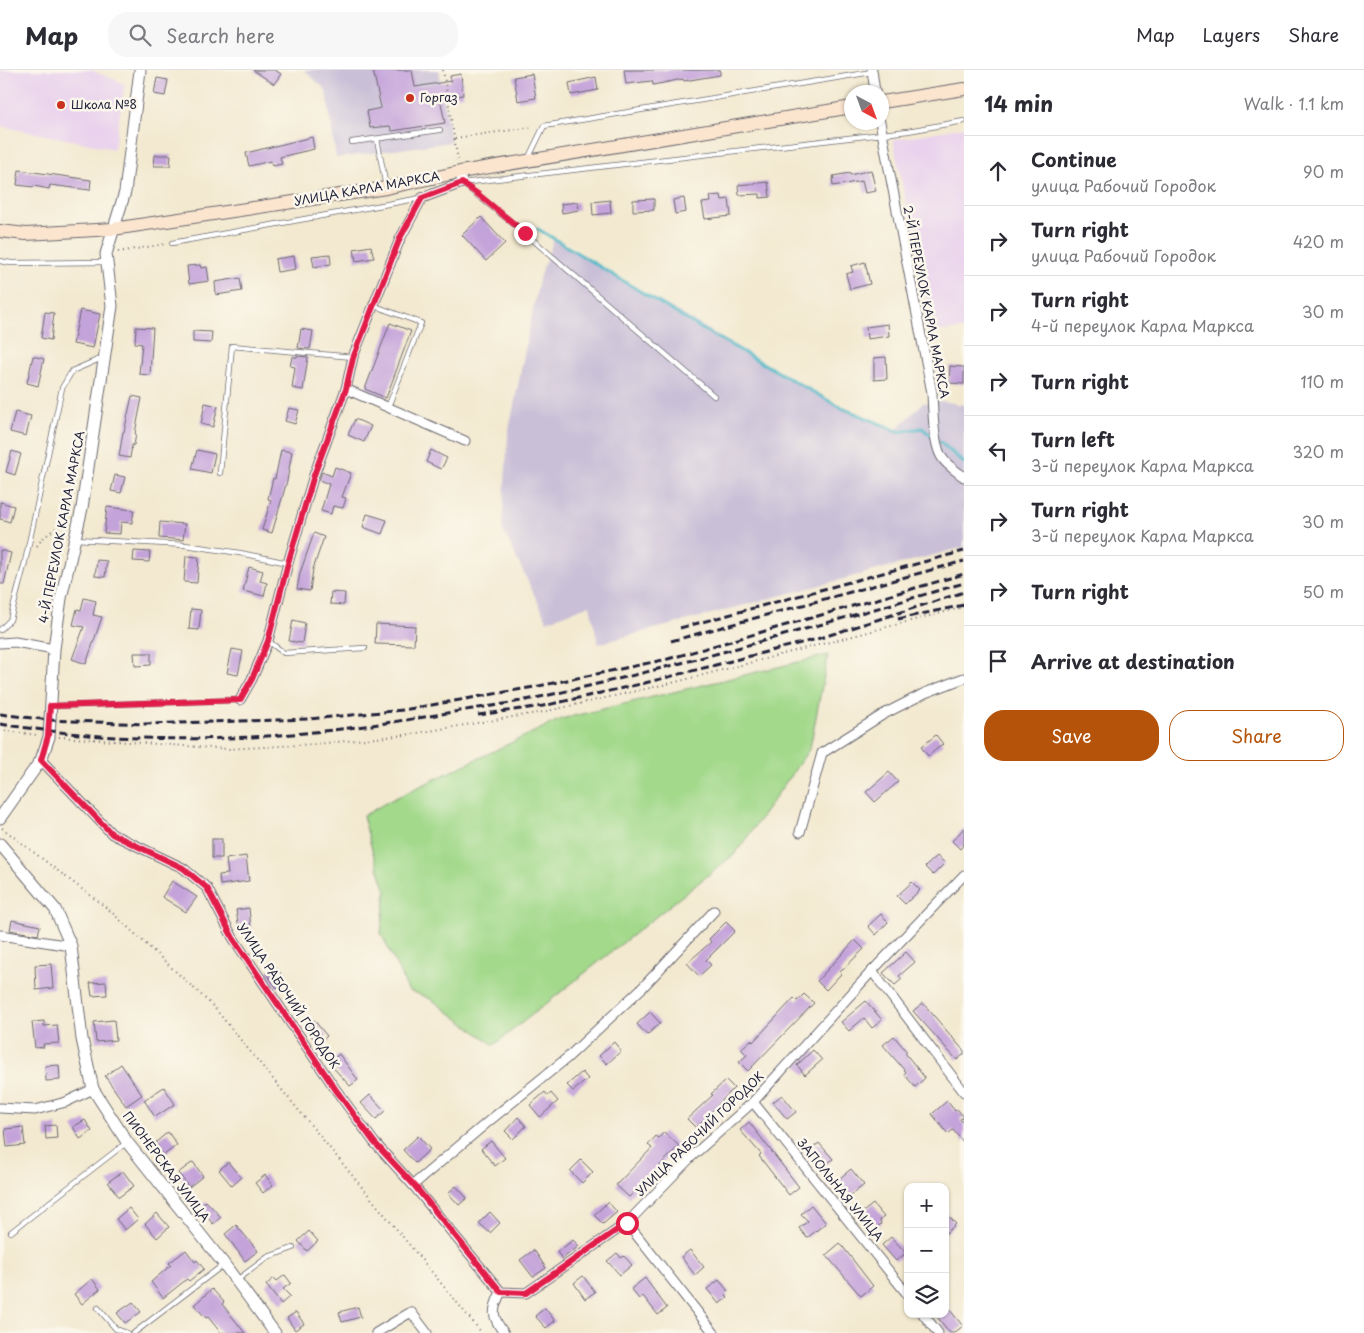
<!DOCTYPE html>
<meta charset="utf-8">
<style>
body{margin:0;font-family:"Playpen Sans",sans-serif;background:#f7f7f7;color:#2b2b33}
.controls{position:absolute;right:15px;bottom:15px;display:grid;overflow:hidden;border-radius:10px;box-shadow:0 1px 4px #0004}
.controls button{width:45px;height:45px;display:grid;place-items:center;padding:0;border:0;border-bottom:1px solid #e1e1e2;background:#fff;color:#2b2b33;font:25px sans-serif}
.compass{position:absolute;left:844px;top:15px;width:45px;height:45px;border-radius:50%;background:#fff;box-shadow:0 1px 4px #0004;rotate:139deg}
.stop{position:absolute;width:15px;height:15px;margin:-11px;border:4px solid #e11d48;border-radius:50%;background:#fff}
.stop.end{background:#e11d48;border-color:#fff;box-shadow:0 1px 5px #0008}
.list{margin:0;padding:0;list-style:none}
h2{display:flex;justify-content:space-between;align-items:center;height:65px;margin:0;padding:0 20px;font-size:21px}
h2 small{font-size:16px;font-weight:400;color:#7c7c81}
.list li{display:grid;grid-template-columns:32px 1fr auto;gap:15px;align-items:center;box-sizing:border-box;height:70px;padding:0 20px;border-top:1px solid #e1e1e2}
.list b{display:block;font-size:19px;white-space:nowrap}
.list p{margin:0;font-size:16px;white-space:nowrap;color:#7c7c81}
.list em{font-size:16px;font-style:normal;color:#7c7c81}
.actions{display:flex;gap:10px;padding:15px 20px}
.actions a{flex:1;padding:11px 0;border:1px solid #b45309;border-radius:20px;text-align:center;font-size:18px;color:#b45309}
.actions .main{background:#b45309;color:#fff}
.icon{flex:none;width:28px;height:28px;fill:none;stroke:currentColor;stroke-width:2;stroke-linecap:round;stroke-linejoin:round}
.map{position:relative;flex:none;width:964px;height:1263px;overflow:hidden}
header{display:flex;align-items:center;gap:30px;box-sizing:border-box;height:70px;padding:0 25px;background:#fff;border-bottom:1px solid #e1e1e2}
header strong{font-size:24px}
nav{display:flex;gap:28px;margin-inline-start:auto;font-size:18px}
.search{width:350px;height:45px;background:#f7f7f7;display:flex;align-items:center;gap:12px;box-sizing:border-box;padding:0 18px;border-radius:20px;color:#7c7c81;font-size:19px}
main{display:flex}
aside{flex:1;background:#fff}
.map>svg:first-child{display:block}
.built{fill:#e9d2ed}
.industrial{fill:#c9bfd7}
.green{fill:#a3d98b;stroke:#627e63}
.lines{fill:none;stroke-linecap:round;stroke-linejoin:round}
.stream{stroke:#4cb9c7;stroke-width:3}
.building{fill:#c4a3da}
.service-casing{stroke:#6b686f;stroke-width:6}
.minor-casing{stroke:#6b686f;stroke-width:11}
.tertiary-casing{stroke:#6b686f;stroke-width:13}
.secondary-casing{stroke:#6b686f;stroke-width:14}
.path{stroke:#6b686f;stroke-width:2;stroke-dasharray:1 4;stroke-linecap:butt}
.service{stroke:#fff;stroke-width:4.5}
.minor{stroke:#fff;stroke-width:9}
.tertiary{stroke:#fff;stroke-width:11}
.secondary{stroke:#fbe5cf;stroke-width:12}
.rail{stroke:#22223b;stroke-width:3;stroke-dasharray:8 4;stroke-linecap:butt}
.route{stroke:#e11d48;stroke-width:6}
.poi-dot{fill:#c8321e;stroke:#fbf7ec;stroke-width:2}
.labels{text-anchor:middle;stroke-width:5;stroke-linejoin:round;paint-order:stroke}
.poi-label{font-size:12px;fill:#22223b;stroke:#fbf7ec;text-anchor:start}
.street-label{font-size:12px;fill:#22223b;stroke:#fbf7ec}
</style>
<header>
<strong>Map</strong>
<div class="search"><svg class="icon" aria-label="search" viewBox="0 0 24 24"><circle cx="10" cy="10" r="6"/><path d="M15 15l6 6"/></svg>Search here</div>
<nav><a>Map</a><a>Layers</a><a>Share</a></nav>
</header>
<main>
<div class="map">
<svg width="964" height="1263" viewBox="0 0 964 1263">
<rect width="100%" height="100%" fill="#fbf7ec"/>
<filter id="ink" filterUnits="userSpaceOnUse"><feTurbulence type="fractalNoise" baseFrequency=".02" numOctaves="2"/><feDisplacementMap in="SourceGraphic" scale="10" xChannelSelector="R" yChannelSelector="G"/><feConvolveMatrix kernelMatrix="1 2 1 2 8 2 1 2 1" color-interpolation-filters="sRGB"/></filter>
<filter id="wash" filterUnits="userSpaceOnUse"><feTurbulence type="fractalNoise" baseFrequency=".0096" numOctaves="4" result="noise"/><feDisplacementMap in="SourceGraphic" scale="20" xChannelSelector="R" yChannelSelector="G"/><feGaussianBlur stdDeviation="1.12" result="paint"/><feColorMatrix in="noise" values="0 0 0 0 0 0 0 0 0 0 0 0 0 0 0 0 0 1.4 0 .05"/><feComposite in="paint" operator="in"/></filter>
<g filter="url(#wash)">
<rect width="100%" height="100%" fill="#f3e9d0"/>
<g class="built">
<polygon points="0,0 91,0 125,14 114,79 0,56"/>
<polygon points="964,57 964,259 933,262 893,70"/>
</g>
<g class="industrial">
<polygon points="304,0 439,0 451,72 336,88 326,20"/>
<polygon points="554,169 838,336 895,361 923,333 941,331 964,335 964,477 598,574 590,535 547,551 502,458 508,365 540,205"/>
</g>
<polygon class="green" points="828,585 810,678 736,783 494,975 431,929 408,920 381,863 386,821 373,783 363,746 389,731 561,649"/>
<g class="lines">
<g class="stream">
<polyline points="538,159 697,256 838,336 899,362 922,358 933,367"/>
<polyline points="940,372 964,393"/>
</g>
</g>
<g id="blocks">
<g class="building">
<polygon points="253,0 275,0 281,4 274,14"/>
<polygon points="373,0 412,0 415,17 451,11 450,6 461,4 463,25 440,28 445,53 392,61 390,56 370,58 367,41 381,38"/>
<polygon points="624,0 720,0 720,5 684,11 683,9 653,15 652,11 626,14"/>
<polygon points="532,4 536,28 518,31 514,7"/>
<polygon points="596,7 598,20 571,25 569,13"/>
<polygon points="157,8 168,10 165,26 154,24"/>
<polygon points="312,67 314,79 280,87 282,94 272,96 271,91 249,96 246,83"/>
<polygon points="155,85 171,85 170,96 154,96"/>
<polygon points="19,100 91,110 90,120 50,115 49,119 34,116 34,117 17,115"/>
<polygon points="871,100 876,121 865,123 862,111 833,116 832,109 834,109 833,106 850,103 850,105"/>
<polygon points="768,112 770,127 760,128 760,124 739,125 738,115"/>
<polygon points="721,125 722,130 729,129 731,146 705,149 702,133 711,132 710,126"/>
<polygon points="684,128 686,142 675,144 673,130"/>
<polygon points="654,129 654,140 633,141 633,130"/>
<polygon points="610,130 611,143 593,145 592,132"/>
<polygon points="578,132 579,140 562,143 561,134"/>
<polygon points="481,147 505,173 486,191 462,165"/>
<polygon points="371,176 374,188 356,191 354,179"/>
<polygon points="330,184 331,194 314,197 312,186"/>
<polygon points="294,186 296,199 277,202 275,189"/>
<polygon points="865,192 870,214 850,219 846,204 853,202 851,196"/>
<polygon points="200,195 201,198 207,197 209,211 189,214 187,196"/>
<polygon points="240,208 242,221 216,225 215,212"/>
<polygon points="80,240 100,244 93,278 73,274"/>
<polygon points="45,242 54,243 51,270 41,268"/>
<polygon points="390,253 411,261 386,328 365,319"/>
<polygon points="888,254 889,266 867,269 866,257"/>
<polygon points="136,257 153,258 150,305 139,304 142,274 135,273"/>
<polygon points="301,259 313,261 310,279 298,278"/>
<polygon points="193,261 212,262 211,273 193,272"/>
<polygon points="33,286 44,289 38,316 27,313"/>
<polygon points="297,286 308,287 303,320 292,318 295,297 290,296 292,287 297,287"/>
<polygon points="886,287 887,309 874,310 874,288"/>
<polygon points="950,296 964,297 964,314 949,313"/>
<polygon points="132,326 142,328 135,363 136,364 134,375 132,375 130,388 119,386 123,362 124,362"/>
<polygon points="205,333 218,336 213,357 201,354"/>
<polygon points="289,338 299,340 295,354 285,351"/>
<polygon points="15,342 31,346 26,366 10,362"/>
<polygon points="355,349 371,356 364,372 348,365"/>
<polygon points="197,380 215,384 211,403 192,399"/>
<polygon points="281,380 292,382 287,411 272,463 262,460 271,430 268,429 273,408 275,409"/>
<polygon points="431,380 447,388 441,399 426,392"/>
<polygon points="12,381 21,384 15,405 6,402"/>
<polygon points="335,397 351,403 342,427 346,428 343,438 333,436 331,444 321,441 329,414 319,410 322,402 332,406"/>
<polygon points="115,405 125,407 121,423 111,421"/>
<polygon points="0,432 14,436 10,452 0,449"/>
<polygon points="107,437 134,440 132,453 121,452 120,464 104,463"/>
<polygon points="367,444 387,450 382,464 363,457"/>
<polygon points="160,452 185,454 183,470 159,468"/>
<polygon points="314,463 324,467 313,499 310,521 297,519 300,503"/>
<polygon points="0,480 11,483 4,514 0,514"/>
<polygon points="134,481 150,482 149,492 133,491"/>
<polygon points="186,486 199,487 197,513 184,512"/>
<polygon points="97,490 107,491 105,507 95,506"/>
<polygon points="249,497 263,501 260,511 267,513 264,526 243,521"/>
<polygon points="331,522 345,523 344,535 330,534"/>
<polygon points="84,528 96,531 93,545 102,547 86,594 72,589 84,557 73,555 77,539 81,540"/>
<polygon points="191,539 201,540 199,560 189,559"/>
<polygon points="293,550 305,553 302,573 289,571"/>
<polygon points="376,554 415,556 414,575 375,574"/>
<polygon points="232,579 243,581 238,605 227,603"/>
<polygon points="134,583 151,583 151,595 135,596"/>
<polygon points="936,665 943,674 928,686 921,677"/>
<polygon points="889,702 898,712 875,732 866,722"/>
<polygon points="964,758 964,774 960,779 952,771"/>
<rect x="212" y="769" width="10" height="19"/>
<polygon points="246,786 249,811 220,815 219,805 228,804 226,789"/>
<polygon points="937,786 945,793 933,805 925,797"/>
<polygon points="172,811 197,827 186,842 162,827"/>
<polygon points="912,812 920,820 905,834 897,826"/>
<polygon points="249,838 251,858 239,859 236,840"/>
<polygon points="881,844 888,852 876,865 868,856"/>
<polygon points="12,850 40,856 38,865 10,860"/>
<polygon points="726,852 735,861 706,890 711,895 699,906 687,893 711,872 709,869"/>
<polygon points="855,870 864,879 840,902 841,904 826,920 817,911"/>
<polygon points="906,882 915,892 899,906 902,909 895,915 883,903"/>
<polygon points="51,894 53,918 36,920 35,895"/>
<polygon points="275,896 286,911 277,918 266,903"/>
<polygon points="106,912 107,925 92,926 90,913"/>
<polygon points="804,924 814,933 748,1001 739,992 747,985 741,979 751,970 753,972 794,928 797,931"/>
<polygon points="866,931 882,950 872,958 864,948 849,961 841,952"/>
<polygon points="923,933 964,981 964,984 957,990 913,941"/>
<polygon points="650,942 660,953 647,965 637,954"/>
<polygon points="114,950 116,970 96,972 94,952"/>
<polygon points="314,950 327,966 318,974 305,958"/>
<polygon points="44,951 44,956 57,955 59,973 43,974 44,977 35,978 32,952"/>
<polygon points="894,966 907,982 905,983 925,1008 915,1017 904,1004 906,1002 883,975"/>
<polygon points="614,972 621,981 607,994 599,986"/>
<polygon points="813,980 822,990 805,1005 797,995"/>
<polygon points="339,984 358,1010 350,1016 329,993"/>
<polygon points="121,994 142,1025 126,1036 105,1006"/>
<polygon points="59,995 60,1010 46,1011 45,996"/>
<polygon points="582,1002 588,1009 573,1021 567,1015"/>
<polygon points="726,1010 734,1018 696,1058 687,1049 713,1025 711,1024"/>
<polygon points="164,1017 175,1034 155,1047 144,1030"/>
<polygon points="545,1022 548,1026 551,1023 558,1031 540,1047 530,1035"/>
<polygon points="370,1025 385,1041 376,1049 361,1033"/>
<polygon points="782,1025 796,1042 787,1049 773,1032"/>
<polygon points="947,1031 955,1041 957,1039 964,1047 960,1049 964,1054 964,1073 953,1060 948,1064 932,1044"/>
<polygon points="518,1047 526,1056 513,1069 505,1061"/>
<polygon points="85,1050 92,1061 80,1069 73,1057"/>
<polygon points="749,1052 799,1117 789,1125 759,1086 761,1084 740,1060"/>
<polygon points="56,1055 57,1068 46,1069 45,1056"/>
<polygon points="23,1057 25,1075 7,1077 5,1059"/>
<polygon points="168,1062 177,1075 164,1085 155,1073"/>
<polygon points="664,1062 679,1076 629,1127 616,1115 652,1078 648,1075 656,1066 659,1068"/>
<polygon points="418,1066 430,1079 415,1093 403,1080"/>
<polygon points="491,1071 505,1088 495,1096 481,1079"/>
<polygon points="819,1073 833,1089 823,1097 809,1081"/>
<polygon points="581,1090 593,1102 582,1113 570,1101"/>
<polygon points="193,1092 203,1106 189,1117 178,1103"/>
<polygon points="228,1092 241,1108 232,1116 219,1100"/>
<polygon points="851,1099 864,1115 847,1128 834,1113"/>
<polygon points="123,1101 134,1116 119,1127 108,1112"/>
<polygon points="265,1105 273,1115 263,1123 255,1113"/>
<polygon points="456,1116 467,1128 459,1135 448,1123"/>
<polygon points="206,1131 221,1147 213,1154 199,1137"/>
<polygon points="608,1132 617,1142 603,1154 594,1145"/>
<polygon points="873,1134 884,1147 880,1150 881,1154 871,1162 858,1146"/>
<polygon points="811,1135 826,1153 807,1168 799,1158 808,1151 801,1144"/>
<polygon points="129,1138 138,1149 125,1160 116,1149"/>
<polygon points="490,1142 500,1153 490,1163 479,1153"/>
<polygon points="945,1142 956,1154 945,1164"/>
<polygon points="157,1143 169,1157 157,1168 145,1154"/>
<polygon points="236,1155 258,1181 245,1191 225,1164"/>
<polygon points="309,1161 318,1171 307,1181 298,1171"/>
<polygon points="891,1167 906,1183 896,1191 882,1175"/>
<polygon points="573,1170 579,1176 562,1189 557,1182"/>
<polygon points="840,1173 873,1216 861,1226 826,1185"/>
<polygon points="186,1180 195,1192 197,1190 204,1199 189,1211 187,1209 163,1228 151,1212 171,1195 169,1193"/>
<polygon points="534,1180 546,1198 533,1207 520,1190"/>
<polygon points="690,1180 704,1197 695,1205 681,1187"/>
<polygon points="617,1183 621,1188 624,1186 632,1195 620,1205 607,1191"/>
<polygon points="285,1205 291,1213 283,1219 290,1226 281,1234 266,1215 274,1208 277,1211"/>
<polygon points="583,1206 595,1222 585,1229 574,1213"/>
<polygon points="645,1208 667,1238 658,1245 643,1226 639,1229 631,1219"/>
<polygon points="92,1209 100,1219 82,1234 74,1224"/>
<polygon points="719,1210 729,1222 726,1225 728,1227 719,1234 707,1219"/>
<polygon points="212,1219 224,1232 222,1234 245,1263 221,1263 208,1247 206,1248 194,1235"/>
<polygon points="133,1232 141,1242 125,1253 117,1243"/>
<polygon points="358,1237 361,1247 342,1252 339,1242"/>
<polygon points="545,1238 555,1251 546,1258 535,1246"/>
<polygon points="949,1239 963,1256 954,1263 950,1263 938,1248 945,1244"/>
<polygon points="296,1242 304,1254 295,1260 287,1248"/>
</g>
</g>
</g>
<g filter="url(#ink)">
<use href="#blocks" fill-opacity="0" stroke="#6b686f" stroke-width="1"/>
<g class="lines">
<g class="service-casing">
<g id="service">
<polyline points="377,69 386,117"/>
<polyline points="352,72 440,60"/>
<polyline points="528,89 544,56 872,2"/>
<polyline points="462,113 908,61 964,51"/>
<polyline points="462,113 525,163 714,326"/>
<polyline points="172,173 421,128"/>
<polyline points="0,191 11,193 106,192"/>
<polyline points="375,236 421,253 388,337"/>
<polyline points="220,403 232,276 353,287"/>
<polyline points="75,469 185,475 240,483 288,493"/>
<polyline points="0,560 10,550 25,492 62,318 72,301 102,288"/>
<polyline points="268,571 284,583 365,578"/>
<polyline points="51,636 240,630"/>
<polyline points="11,1162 126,1073"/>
<polyline points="237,1210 268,1187 293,1178"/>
<polyline points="98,1238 116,1259 127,1263"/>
<polyline points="134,1263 223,1195"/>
</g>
</g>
<g class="minor-casing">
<g id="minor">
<polyline points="872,0 875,22"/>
<path d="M880,52L932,323C933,340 933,371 941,386C945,394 956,401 964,407"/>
<polyline points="346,319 465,371"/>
<polyline points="0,573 15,572 54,579"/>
<polyline points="240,630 252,609 268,571 288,493 314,405 346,319 353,287 400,169 422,128 462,113 460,102"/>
<polyline points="41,690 112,764 183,798 207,818 233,868 336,1020 374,1072 413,1115 501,1222 526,1223 627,1153 690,1088 753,1032 872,901 964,805"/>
<polyline points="800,762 822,683 884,644 925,623 964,608"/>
<polyline points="0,865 71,876"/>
<polyline points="872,901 964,1022"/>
<polyline points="753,1032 908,1225"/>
<polyline points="0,1038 35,1040 66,1032 93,1019"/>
<polyline points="413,1115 489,1051 567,988 643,917 714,841"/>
<polyline points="627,1153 714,1263"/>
<path d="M501,1222C492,1240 491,1246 504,1263"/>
<polyline points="923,1244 938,1263"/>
<polyline points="376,1263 411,1242 427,1263"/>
</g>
</g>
<g class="tertiary-casing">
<g id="tertiary">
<polyline points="0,748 41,690 49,667 54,579 61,528 82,438 112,236 106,184 125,122 140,0"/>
<polyline points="0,774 55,839 71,876 82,969 93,1019 127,1072 224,1194 275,1263"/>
</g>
</g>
<g class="secondary-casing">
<g id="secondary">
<polyline points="882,32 964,19"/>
<polyline points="0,161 26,164 113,159 386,118 460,102 852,37"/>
</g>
</g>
<g class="path">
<polyline points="443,0 458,91"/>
<polyline points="455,68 534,57"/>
<polyline points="118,182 165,174"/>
<polyline points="37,476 43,468 69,448"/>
<polyline points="0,660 37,665"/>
<polyline points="59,667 227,679 317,674 405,665 543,642 676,612 964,537"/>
<polyline points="2,758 108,839 212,935 482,1263"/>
</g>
<use href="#service" class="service"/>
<use href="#minor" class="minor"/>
<use href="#tertiary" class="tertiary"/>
<use href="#secondary" class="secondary"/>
<g class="rail">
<polyline points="898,549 964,535"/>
<polyline points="680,558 964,481"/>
<polyline points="671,571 964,491"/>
<polyline points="0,644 49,650 143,654 310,649 403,640 534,617 668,589 964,504"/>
<polyline points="478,645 543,636 645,613 817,569 964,522"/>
<path d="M0,654C47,661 95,667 142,668C244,672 347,661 447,643C478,638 509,634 540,627C683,596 823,554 964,513"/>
</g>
</g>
</g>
<g class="lines" filter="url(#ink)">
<polyline class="route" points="525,163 479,125 462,113 422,128 400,168 353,288 346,319 314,405 288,493 268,571 252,609 240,630 50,636 48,666 41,690 112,764 183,798 207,818 233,868 336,1020 374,1072 414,1115 501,1222 526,1223 627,1153"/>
</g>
<g class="poi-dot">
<circle cx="410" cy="28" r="5"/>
<circle cx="61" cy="35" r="5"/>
</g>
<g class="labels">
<g class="poi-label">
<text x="420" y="32">Горгаз</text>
<text x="71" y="39">Школа №8</text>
</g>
<g class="street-label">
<text transform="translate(367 119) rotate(-10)" y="4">УЛИЦА КАРЛА МАРКСА</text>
<text transform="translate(926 232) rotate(79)" y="4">2-Й ПЕРЕУЛОК КАРЛА МАРКСА</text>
<text transform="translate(62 457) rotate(-79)" y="4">4-Й ПЕРЕУЛОК КАРЛА МАРКСА</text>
<text transform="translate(288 926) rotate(56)" y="4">УЛИЦА РАБОЧИЙ ГОРОДОК</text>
<text transform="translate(700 1064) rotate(-44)" y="4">УЛИЦА РАБОЧИЙ ГОРОДОК</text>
<text transform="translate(166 1097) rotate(53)" y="4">ПИОНЕРСКАЯ УЛИЦА</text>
<text transform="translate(840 1120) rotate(51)" y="4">ЗАПОЛЬНАЯ УЛИЦА</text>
</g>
</g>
</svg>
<div class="controls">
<button>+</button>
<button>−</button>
<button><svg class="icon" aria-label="layers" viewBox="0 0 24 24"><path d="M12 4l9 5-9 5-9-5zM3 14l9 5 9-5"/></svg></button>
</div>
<svg class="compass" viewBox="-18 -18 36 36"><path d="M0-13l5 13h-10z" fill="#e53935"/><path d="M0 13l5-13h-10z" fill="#7c7c81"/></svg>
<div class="stop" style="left:627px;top:1153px"></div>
<div class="stop end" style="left:525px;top:163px"></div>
</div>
<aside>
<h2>14 min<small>Walk · 1.1 km</small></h2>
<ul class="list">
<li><svg class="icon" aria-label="ahead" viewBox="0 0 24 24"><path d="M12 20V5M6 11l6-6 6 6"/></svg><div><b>Continue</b><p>улица Рабочий Городок</p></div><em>90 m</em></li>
<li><svg class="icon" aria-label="right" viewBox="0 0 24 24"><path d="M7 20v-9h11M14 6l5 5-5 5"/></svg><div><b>Turn right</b><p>улица Рабочий Городок</p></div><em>420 m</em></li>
<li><svg class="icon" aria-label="right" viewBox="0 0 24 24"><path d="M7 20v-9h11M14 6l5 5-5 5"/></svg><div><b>Turn right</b><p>4-й переулок Карла Маркса</p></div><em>30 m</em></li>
<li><svg class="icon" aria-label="right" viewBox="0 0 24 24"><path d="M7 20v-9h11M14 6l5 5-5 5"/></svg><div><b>Turn right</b></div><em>110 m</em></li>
<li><svg class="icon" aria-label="left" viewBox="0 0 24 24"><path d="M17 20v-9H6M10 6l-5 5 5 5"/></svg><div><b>Turn left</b><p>3-й переулок Карла Маркса</p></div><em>320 m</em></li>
<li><svg class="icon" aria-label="right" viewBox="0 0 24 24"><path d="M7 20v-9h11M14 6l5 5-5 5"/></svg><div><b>Turn right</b><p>3-й переулок Карла Маркса</p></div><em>30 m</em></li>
<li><svg class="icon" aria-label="right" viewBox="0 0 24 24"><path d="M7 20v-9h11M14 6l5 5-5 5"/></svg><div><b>Turn right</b></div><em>50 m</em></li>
<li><svg class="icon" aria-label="arrive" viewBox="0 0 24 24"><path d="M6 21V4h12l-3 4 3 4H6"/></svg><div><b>Arrive at destination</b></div></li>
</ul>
<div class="actions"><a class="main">Save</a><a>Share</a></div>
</aside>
</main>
